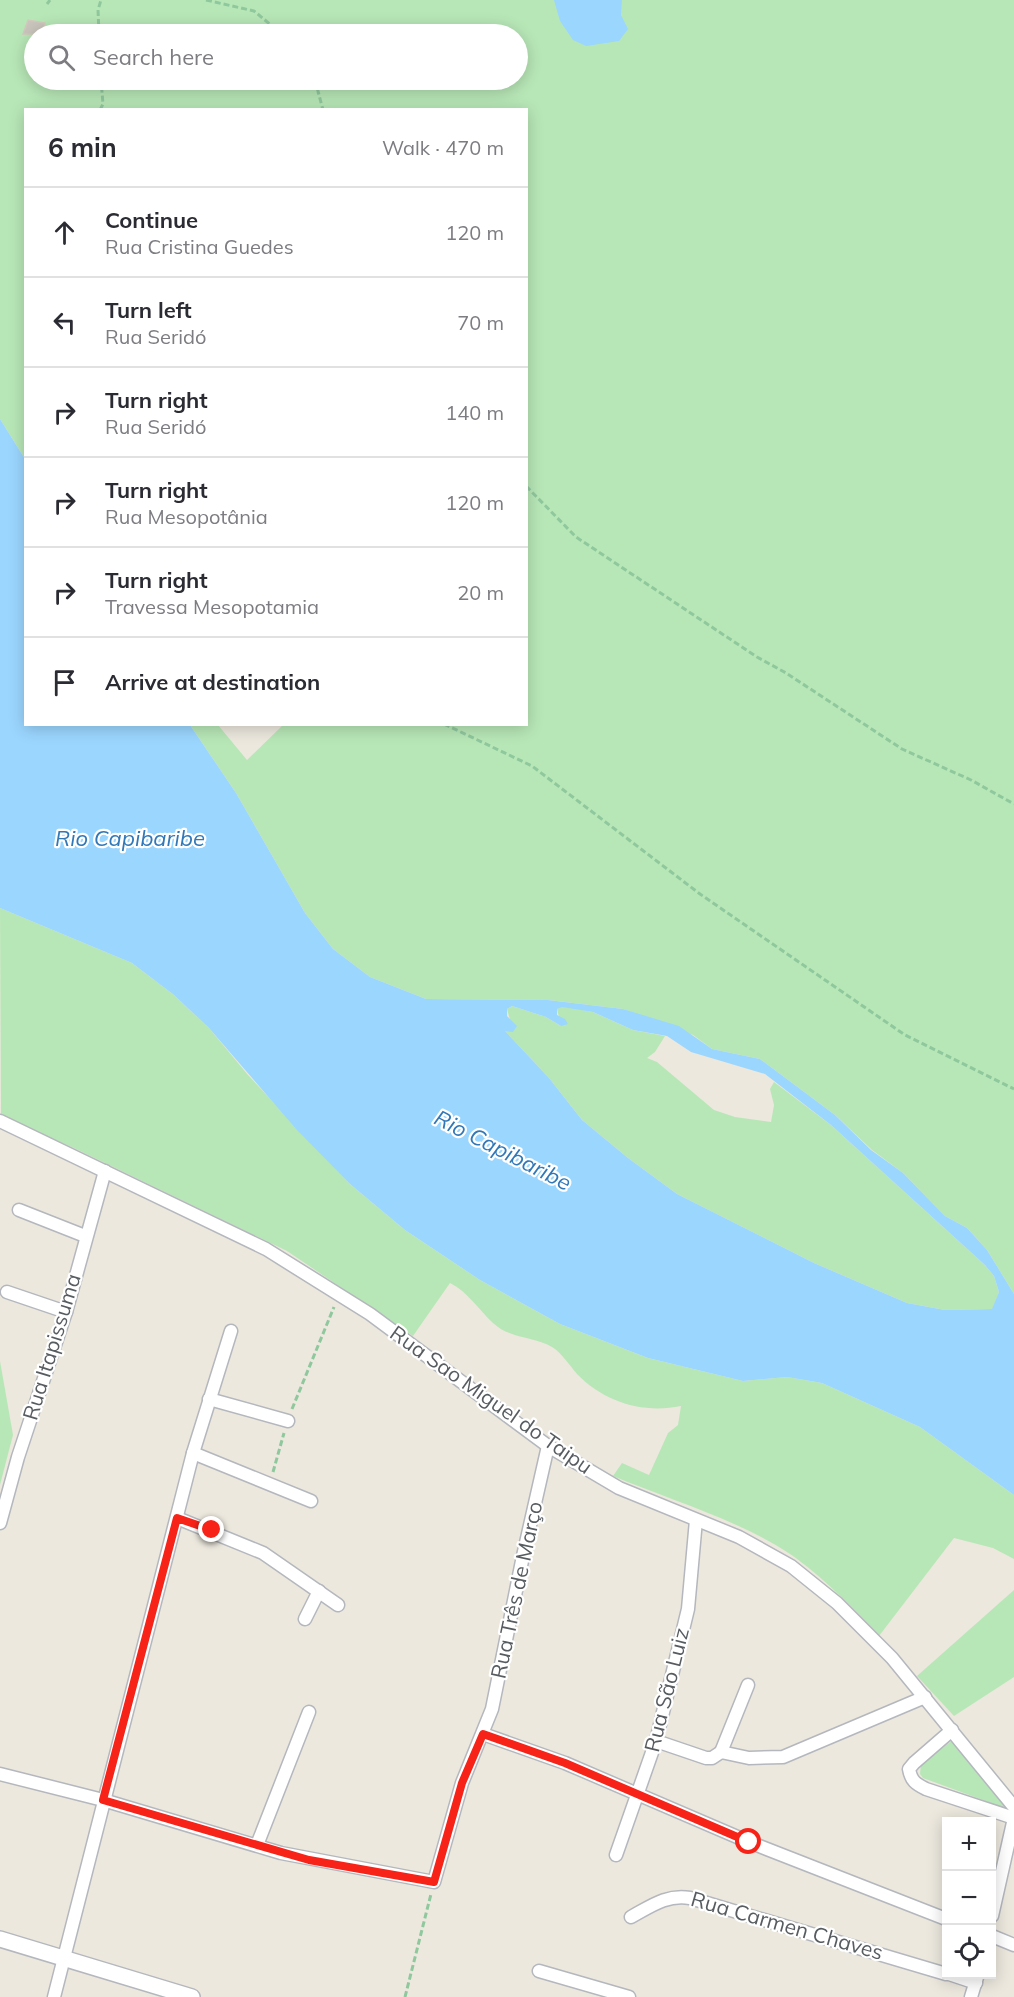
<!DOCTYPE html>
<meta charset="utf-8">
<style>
body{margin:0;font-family:Mulish,sans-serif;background:#f7f7f7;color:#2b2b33}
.controls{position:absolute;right:18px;bottom:18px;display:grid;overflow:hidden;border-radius:0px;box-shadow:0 3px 15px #0003}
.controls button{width:54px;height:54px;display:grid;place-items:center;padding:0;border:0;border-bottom:2px solid #e1e1e2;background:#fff;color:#2b2b33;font:30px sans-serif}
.stop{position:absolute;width:18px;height:18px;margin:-14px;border:4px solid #f72319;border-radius:50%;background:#fff}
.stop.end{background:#f72319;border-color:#fff;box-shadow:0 2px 6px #0008}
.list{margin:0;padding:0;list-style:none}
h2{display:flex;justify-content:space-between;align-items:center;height:78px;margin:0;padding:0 24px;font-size:26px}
h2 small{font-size:20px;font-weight:400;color:#7c7c81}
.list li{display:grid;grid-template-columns:39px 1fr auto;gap:18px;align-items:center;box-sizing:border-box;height:90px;padding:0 24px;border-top:2px solid #e1e1e2}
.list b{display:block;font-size:22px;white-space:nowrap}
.list p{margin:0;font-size:20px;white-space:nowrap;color:#7c7c81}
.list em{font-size:20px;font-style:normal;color:#7c7c81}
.icon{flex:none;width:33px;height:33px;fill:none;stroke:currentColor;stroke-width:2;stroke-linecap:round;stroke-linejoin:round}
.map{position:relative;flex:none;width:1014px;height:1997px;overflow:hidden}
.search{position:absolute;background:#fff;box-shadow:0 3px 15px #0003;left:24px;top:24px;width:504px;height:66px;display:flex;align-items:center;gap:15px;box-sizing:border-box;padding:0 21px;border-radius:33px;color:#7c7c81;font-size:22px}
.panel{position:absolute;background:#fff;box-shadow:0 3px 15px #0003;left:24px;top:108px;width:504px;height:618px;border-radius:0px}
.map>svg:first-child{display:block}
.green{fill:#b8e7b7;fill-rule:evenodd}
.water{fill:#9bd6ff;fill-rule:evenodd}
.building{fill:#c9c5bd;stroke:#d1cabc;stroke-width:1.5}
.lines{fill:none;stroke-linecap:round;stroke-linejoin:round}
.minor-casing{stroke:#b4b7bd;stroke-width:15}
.tertiary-casing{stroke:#b4b7bd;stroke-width:18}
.path{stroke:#90c89e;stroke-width:3;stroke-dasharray:6 3;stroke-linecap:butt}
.minor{stroke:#fff;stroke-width:12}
.tertiary{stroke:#fff;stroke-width:15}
.route{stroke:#f72319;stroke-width:8}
.labels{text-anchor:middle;stroke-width:4.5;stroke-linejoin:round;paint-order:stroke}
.street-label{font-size:21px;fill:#575c61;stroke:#fff}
.water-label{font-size:22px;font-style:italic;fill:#3178b8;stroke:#fff}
</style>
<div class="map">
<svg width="1014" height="1997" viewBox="0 0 1014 1997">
<rect width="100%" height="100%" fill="#ece8de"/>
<g class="green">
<path d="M0,0H1014V1294L987,1250L967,1228L945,1216L903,1173L872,1150L835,1115L760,1059L712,1049L693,1035L623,1009L548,1000L426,999L370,977L333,949L305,913L236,793L190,725H218L247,760L283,725L526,724V110H26L25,459L0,419ZM34,34H518V80H34Z"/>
<path d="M0,908L132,963L174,995L209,1028L248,1075L350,1184L405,1230L480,1280L560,1324L648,1358L743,1381L787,1377L822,1383L920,1427L1014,1495V1559L993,1548L954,1538L879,1636C853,1608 821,1575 790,1554C741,1521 668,1499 613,1476L622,1463L649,1475L668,1433L678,1425L681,1406C643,1414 604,1402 577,1374C570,1366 561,1352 552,1347C533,1336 510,1339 493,1323C478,1309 468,1292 450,1283L413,1336L287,1251L74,1148L1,1116Z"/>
<polygon points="512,1006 546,1017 561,1026 557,1009 562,1006 593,1012 633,1030 665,1036 655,1052 647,1058 657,1062 714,1110 735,1117 771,1122 774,1105 770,1089 774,1082 831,1125 985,1265 994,1276 999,1292 993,1309 945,1310 907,1303 814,1263 677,1194 628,1158 582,1120 549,1078 504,1030 513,1031 507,1009"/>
<polygon points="0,1361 13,1435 0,1485"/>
<polygon points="1014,1590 1014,1677 954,1716 917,1676"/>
<polygon points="953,1740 1010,1810 923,1778 920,1774 921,1764"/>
</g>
<g class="water">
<polygon points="554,0 622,0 621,15 628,29 619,41 586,46 573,40 560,21"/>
<path d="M0,419L25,459L26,724L190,725L236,793L305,913L333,949L370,977L426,999L548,1000L623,1009L679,1026L712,1049L760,1059L835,1115L871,1150L903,1173L945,1216L967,1228L987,1250L1014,1294V1495L920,1427L822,1383L787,1377L743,1381L648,1358L560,1324L480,1280L405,1230L350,1184L297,1130L209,1028L174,995L132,963L0,908ZM512,1006L546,1017L561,1026L568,1024L565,1019L557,1015V1009L562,1007L593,1012L633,1030L667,1036L691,1052L765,1074L831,1125L985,1265L994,1276L999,1292L992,1309L945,1310L907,1303L814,1263L677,1194L628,1158L582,1120L549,1078L505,1031L513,1032L517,1026L507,1016V1009Z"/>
</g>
<polygon class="building" points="28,20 45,23 42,34 23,34"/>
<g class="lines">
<g class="minor-casing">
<g id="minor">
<polyline points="0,1121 266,1249 370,1314 548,1446 619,1488 739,1537 791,1566 837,1603 892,1658 1014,1807"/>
<polyline points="19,1210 85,1236"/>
<polyline points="7,1292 66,1312"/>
<polyline points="209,1399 288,1421"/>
<polyline points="193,1453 311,1501"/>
<polyline points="177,1518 263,1553 338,1605"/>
<polyline points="0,1523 18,1457 66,1312 105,1171"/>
<polyline points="305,1619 319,1591"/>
<path d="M952,1730L914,1763L909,1769C911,1781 916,1784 926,1789L1014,1818"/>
<polyline points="483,1734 565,1763 749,1842 946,1919"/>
<polyline points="656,1741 706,1758 712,1758 721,1752 749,1758 783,1757 925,1697"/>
<polyline points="721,1752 748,1685"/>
<polyline points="0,1774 103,1800 281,1853 434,1882 462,1783 492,1709 523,1556 548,1446"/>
<polyline points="257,1845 309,1712"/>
<polyline points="616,1855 656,1741 688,1609 696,1520"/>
<polyline points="992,1916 1014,1818"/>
<path d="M631,1917C651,1906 667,1894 690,1898L946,1974"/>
<polyline points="992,1936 1014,1945"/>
<polyline points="539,1971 629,1997"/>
<polyline points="949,1974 976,1983"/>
<polyline points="54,1997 193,1453 231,1331"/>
<polyline points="971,1997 978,1974"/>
</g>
</g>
<g class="tertiary-casing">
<polyline id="tertiary" points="0,1939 192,1997"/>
</g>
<g class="path">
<polyline points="206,0 254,11 282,34"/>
<polyline points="47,4 50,0"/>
<polyline points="99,34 98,10 101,0"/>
<polyline points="315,80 323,110"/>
<polyline points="100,110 103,104 101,80"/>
<polyline points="526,486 576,537 757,657 786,673 902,749 971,780 1014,804"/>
<polyline points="444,724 532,766 700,894 905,1035 1014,1089"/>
<polyline points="292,1409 334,1307"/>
<polyline points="273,1472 284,1433"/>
<polyline points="405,1997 431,1894"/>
</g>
<use href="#minor" class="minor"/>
<use href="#tertiary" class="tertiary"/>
</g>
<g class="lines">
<polyline class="route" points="212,1530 177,1518 103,1800 309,1860 434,1882 462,1783 483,1734 565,1763 749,1842"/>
</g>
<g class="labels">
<g class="street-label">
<text transform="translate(52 1347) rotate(-73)" y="7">Rua Itapissuma</text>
<text transform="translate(491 1400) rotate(35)" y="7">Rua Sao Miguel do Taipu</text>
<text transform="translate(517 1590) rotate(-78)" y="7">Rua Três de Março</text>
<text transform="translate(667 1690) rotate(-76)" y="7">Rua São Luiz</text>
<text transform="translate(787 1926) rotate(16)" y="7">Rua Carmen Chaves</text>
</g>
<g class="water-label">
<text x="130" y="846">Rio Capibaribe</text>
<text transform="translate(503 1150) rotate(27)" y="8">Rio Capibaribe</text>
</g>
</g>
</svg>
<div class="controls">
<button>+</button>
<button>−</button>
<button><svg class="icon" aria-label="locate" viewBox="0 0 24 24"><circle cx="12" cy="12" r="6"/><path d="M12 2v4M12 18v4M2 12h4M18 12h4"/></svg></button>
</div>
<div class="stop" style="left:749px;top:1842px"></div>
<div class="stop end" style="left:212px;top:1530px"></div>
<div class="search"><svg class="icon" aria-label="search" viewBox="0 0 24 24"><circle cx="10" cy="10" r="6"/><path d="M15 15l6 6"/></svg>Search here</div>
<section class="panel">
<h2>6 min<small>Walk · 470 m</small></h2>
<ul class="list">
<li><svg class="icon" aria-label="ahead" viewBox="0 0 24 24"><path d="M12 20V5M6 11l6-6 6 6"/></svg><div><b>Continue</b><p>Rua Cristina Guedes</p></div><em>120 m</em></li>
<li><svg class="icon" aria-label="left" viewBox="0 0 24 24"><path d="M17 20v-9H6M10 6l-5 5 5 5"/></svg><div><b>Turn left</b><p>Rua Seridó</p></div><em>70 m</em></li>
<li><svg class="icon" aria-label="right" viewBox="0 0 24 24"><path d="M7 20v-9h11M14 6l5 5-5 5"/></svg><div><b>Turn right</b><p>Rua Seridó</p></div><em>140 m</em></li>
<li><svg class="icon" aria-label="right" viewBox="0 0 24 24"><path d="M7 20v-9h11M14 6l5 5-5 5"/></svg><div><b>Turn right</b><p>Rua Mesopotânia</p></div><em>120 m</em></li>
<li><svg class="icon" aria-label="right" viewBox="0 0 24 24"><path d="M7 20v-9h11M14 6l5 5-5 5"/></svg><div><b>Turn right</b><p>Travessa Mesopotamia</p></div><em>20 m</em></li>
<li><svg class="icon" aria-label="arrive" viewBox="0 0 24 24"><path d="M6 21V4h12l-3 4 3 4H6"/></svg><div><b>Arrive at destination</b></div></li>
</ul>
</section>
</div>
